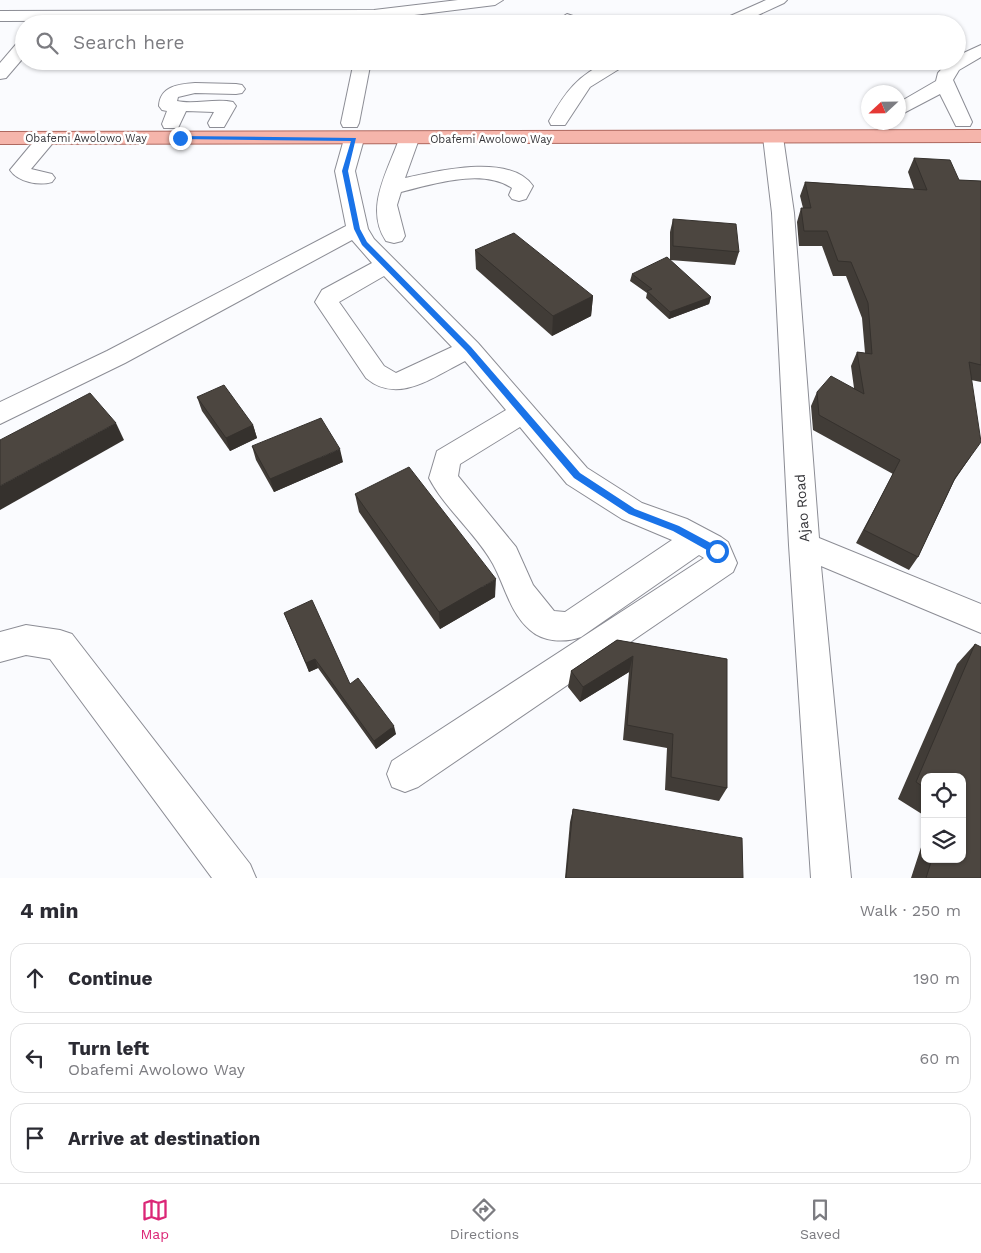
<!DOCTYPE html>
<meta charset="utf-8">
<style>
body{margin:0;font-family:"Work Sans",sans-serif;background:#f7f7f7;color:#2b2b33}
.controls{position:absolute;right:15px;bottom:15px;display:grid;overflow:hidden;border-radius:10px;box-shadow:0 1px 4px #0004}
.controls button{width:45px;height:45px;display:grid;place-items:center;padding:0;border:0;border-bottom:1px solid #e1e1e2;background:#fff;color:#2b2b33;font:25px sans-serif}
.compass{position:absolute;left:861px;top:85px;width:45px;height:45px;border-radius:50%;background:#fff;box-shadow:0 1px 4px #0004;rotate:248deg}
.stop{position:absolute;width:15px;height:15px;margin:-11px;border:4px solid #1a73e8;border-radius:50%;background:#fff}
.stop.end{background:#1a73e8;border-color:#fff;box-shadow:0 1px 5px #0008}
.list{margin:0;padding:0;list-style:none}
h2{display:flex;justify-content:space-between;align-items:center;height:65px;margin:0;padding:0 20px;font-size:21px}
h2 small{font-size:16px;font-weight:400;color:#7c7c81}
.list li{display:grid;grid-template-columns:32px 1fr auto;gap:15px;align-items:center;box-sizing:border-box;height:70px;margin:0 10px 10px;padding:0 10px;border:1px solid #e1e1e2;border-radius:15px}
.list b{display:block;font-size:19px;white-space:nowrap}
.list p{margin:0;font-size:16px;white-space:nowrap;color:#7c7c81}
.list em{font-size:16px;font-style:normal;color:#7c7c81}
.icon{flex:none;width:28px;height:28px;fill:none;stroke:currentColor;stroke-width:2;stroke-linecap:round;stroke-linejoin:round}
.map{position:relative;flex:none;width:981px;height:878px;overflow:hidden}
.search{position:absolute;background:#fff;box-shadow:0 1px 4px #0004;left:15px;right:15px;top:15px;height:55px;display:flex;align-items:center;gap:12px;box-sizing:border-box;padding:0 18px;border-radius:28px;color:#7c7c81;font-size:19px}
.sheet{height:305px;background:#fff}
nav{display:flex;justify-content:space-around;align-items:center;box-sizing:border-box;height:70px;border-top:1px solid #e1e1e2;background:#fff;font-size:14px;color:#7c7c81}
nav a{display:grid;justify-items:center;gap:2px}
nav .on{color:#db2777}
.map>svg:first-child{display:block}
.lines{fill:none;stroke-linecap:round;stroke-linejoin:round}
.minor-casing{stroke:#8c8d95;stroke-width:2}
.major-casing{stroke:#ae685f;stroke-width:2}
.minor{fill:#fff;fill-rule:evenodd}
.major{fill:#f5b5ab;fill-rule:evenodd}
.wall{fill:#413c37}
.shaded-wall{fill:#35312d}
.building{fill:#4c4640;stroke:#35312d}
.route{fill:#1a73e8}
.labels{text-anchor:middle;stroke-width:5;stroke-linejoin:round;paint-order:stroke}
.far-street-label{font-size:11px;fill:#36363a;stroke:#fff}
.street-label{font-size:14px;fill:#36363a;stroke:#fff}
</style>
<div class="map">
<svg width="981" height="878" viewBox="0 0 981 878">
<rect width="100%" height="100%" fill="#fafbfe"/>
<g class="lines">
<g class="minor-casing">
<g id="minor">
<polygon points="458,0 503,0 495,5 374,20 0,21 0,11 374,10"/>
<polygon points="766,0 787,0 784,3 739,24 717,24 719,21"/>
<polygon points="567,14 573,16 582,24 563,24 559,19"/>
<polygon points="24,41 24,57 6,78 0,79 0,63 18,42"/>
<polygon points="981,45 981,57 959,70 953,80 972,122 970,126 956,126 940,94 898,116 898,103 936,81 938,73 947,63 957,61 957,56"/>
<polygon points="354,61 371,61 359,123 357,127 343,127 341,123"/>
<path d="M609,61H632L590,87L565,125H551L549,121C566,91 577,76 609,61Z"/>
<path d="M195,83L236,84L242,85L245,89L242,93L236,94L195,93L178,97L177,101C194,105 215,98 233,102L236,106L224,127H210L208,123L214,112L186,111L178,128H164L162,124L167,111L162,110L159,106C160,86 179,84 195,83Z"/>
<polygon points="773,131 780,133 783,137 794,213 819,538 981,604 981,633 821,566 851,878 811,878 789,545 772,213 763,137 766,133"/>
<path d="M47,132L54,134L57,138L31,169L52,174L55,178L52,182C39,186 18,182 10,170L40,134Z"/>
<path d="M354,133L361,135L364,139L355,171L368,229L374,239L478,343L587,468L642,503L687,519L721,537L728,542L737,563L733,572L418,787L405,792L392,787L387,774L392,761L704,558L699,555L581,637C565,643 543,642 530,630C510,613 505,586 493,564C476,533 445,509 429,478L437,451L506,410L465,361C433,377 398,405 366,378L315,302L322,290L372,263L352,240L125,363L0,424V402L107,351L346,226L335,171L344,139L347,135ZM384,276L452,347L396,373L384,366L339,302ZM520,427L567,484L622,519L672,540L565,612L554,611L533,585L516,547L458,476L460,464Z"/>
<path d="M409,133L416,135L419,139L405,178C438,171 510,153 533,186L526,199L519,201L512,199L509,195L512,188C482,168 434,184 401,192L397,205L405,236L402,241L394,243L386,241C364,208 388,171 399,139L402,135Z"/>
<polygon points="26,625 60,630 72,634 250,864 256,878 212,878 50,659 26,655 0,662 0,632"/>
</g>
</g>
<g class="major-casing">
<polygon id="major" points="981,130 981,142 0,144 0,132"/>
</g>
<use href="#minor" class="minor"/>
<use href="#major" class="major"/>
</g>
<g class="wall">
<polygon points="914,158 959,180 981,181 981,382 971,380 971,456 954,481 918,557 909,570 856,543 893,474 813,430 811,406 817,392 854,388 851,366 857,352 865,353 862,318 846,276 833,276 822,246 799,246 797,222 801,208 803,208 800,196 805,182 914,189 908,172"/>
<polygon points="673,219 739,252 735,265 670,260 670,232"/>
<polygon points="475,250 593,296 591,316 552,336 476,269"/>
<polygon points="632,274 711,297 709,304 669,319 646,298 647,293 630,281"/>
<polygon points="197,397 253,425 257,438 230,451 202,411"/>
<polygon points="252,446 343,462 274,492 256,460"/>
<polygon points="355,494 495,597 440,629 359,512"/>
<polygon points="284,613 350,684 396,734 376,749 318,668 309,672"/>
<polygon points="617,640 727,659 727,788 719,801 665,790 667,748 623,740 629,672 580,702 568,687 571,671"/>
<polygon points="975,644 981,878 911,878 925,835 925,859 962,859 962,777 925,777 925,816 898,799 957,664"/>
<polygon points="573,809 743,878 565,878 570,822"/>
</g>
<g class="shaded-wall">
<polygon points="593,296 591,316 552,336 553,316"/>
<polygon points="711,297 709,304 669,319 670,312"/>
<polygon points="116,423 124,440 0,510 0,486"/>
<polygon points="253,425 257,438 230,451 226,438"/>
<polygon points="340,449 343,462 274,492 270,479"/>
<polygon points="496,579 495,597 440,629 439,612"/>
<polygon points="633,656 629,672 580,702 583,687"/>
<polygon points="315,659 318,668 309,672 306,663"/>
<polygon points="394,726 396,734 376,749 374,741"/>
</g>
<g class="building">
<polygon points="914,158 950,160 959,180 981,181 981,365 969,362 981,442 955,478 918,557 864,530 900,460 819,415 817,392 831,376 864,394 857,352 872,354 868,303 851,262 838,261 827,231 804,231 801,208 811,208 805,182 927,190"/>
<polygon points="673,219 736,224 739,252 673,246"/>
<polygon points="514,233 593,296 553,316 475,250"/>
<polygon points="667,257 711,297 670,312 647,291 652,289 632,274"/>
<polygon points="224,385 253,425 226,438 197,397"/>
<polygon points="90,393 116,423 0,486 0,440"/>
<polygon points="321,418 340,449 270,479 252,446"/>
<polygon points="409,467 496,579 439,612 355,494"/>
<polygon points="312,600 350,684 358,678 394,726 374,741 315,659 306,663 284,613"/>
<polygon points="617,640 727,659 727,788 671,777 673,734 627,725 633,656 583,687 571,671"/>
<polygon points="975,644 981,647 981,878 926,878 932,859 962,859 962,777 925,777 925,788 916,782"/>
<polygon points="573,809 742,838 743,878 566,878"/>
</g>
<polygon class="route" points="180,136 356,138 348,171 360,229 367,242 471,347 580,473 635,509 679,526 720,548 720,554 714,554 673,531 629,514 574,478 466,351 362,245 354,229 342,171 351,141 178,139"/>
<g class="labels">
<g class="far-street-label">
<text x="86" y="142">Obafemi Awolowo Way</text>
<text x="491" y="143">Obafemi Awolowo Way</text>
</g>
<g class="street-label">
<text transform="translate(802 508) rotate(-94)" y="5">Ajao Road</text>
</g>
</g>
</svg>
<div class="controls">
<button><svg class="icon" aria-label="locate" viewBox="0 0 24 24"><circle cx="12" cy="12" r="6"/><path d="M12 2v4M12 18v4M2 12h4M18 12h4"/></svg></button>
<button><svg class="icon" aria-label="layers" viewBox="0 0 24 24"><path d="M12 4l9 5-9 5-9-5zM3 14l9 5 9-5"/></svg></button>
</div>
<svg class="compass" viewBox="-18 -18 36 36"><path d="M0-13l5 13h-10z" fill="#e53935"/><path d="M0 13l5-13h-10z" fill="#7c7c81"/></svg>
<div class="stop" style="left:717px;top:551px"></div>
<div class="stop end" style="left:180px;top:138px"></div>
<div class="search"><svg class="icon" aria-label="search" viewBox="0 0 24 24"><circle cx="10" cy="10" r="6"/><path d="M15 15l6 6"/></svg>Search here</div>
</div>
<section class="sheet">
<h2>4 min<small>Walk · 250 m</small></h2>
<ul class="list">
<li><svg class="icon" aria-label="ahead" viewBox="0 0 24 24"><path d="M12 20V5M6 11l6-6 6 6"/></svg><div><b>Continue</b></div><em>190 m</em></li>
<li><svg class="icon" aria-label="left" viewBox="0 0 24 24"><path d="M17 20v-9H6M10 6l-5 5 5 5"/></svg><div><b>Turn left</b><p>Obafemi Awolowo Way</p></div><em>60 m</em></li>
<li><svg class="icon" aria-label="arrive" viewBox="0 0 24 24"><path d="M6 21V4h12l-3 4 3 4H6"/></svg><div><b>Arrive at destination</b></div></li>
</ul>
</section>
<nav>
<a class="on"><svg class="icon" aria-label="map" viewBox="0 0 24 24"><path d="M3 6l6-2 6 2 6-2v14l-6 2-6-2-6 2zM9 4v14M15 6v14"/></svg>Map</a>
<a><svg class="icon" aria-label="directions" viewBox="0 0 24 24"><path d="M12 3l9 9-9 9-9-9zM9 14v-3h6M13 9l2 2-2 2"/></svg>Directions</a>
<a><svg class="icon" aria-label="saved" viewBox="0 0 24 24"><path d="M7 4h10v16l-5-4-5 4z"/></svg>Saved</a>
</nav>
